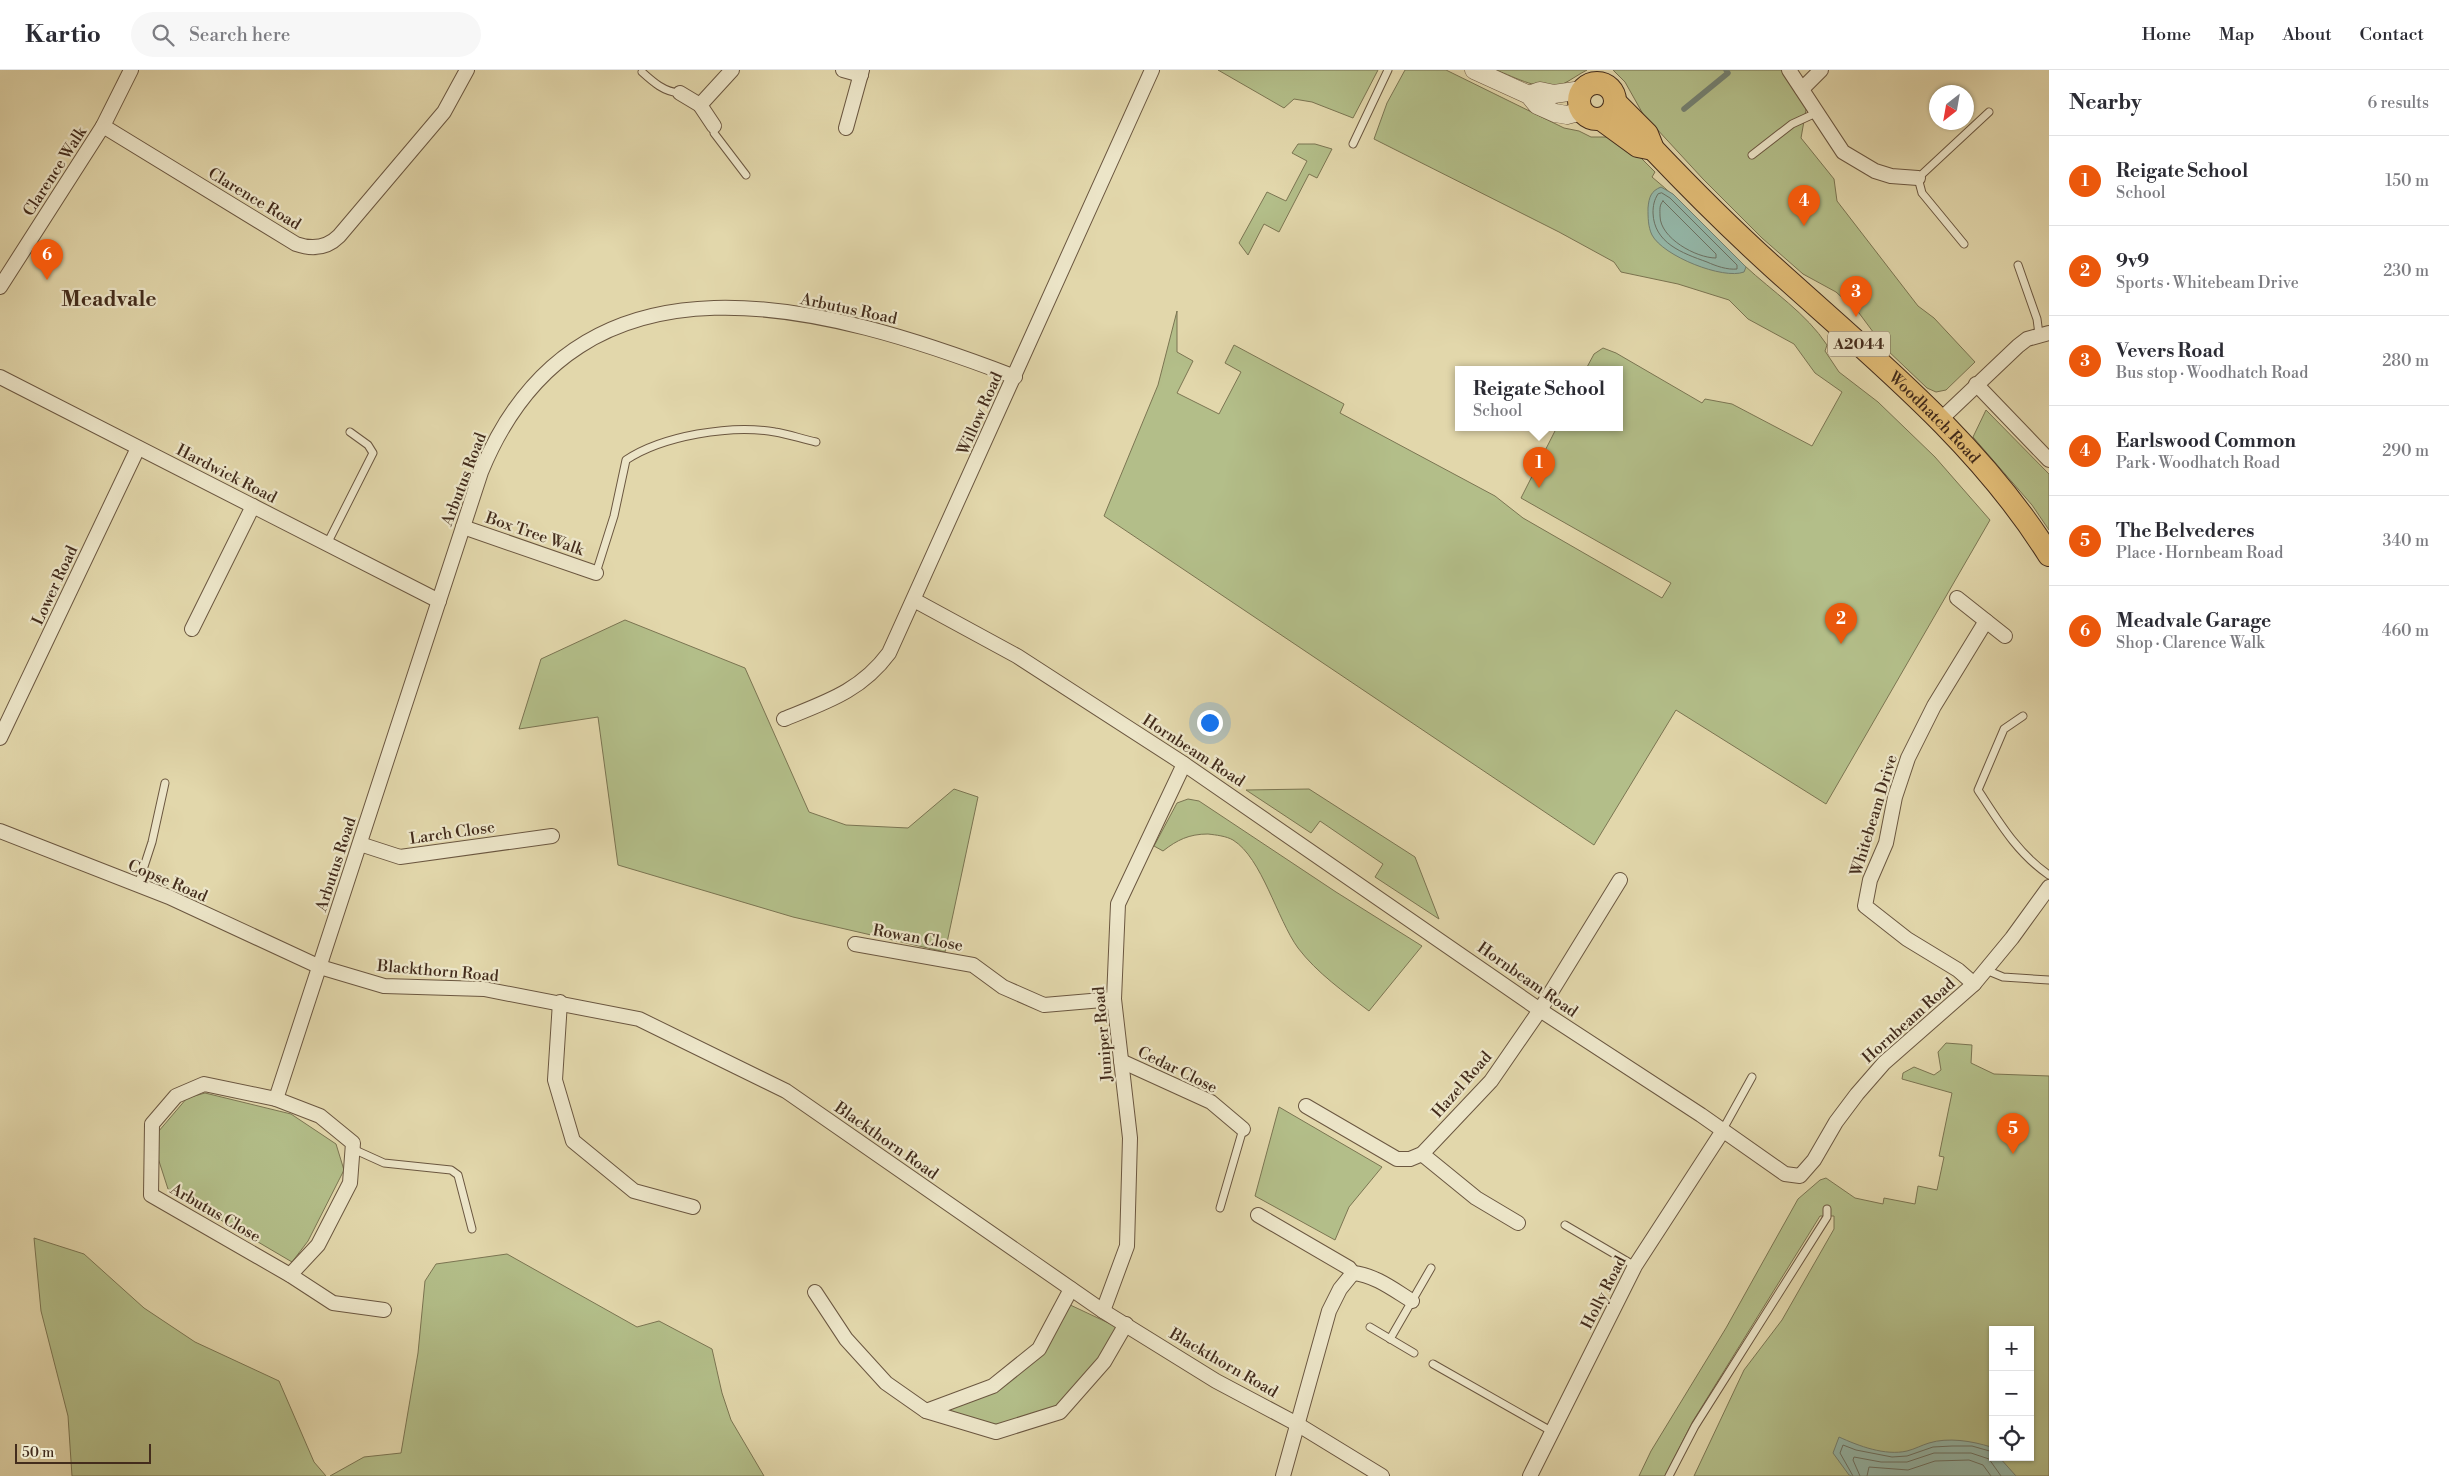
<!DOCTYPE html>
<meta charset="utf-8">
<style>
body{margin:0;font-family:"Libre Bodoni",serif;background:#f7f7f7;color:#2b2b33}
.controls{position:absolute;right:15px;bottom:15px;display:grid;overflow:hidden;border-radius:0px;box-shadow:0 1px 4px #0004}
.controls button{width:45px;height:45px;display:grid;place-items:center;padding:0;border:0;border-bottom:1px solid #e1e1e2;background:#fff;color:#2b2b33;font:25px sans-serif}
.compass{position:absolute;left:1929px;top:15px;width:45px;height:45px;border-radius:50%;background:#fff;box-shadow:0 1px 4px #0004;rotate:211deg}
.scale{position:absolute;left:15px;bottom:12px;width:136px;box-sizing:border-box;padding-left:5px;border:2px solid #432c1c;border-top:0;font-size:14px;line-height:18px;white-space:nowrap;color:#432c1c;-webkit-text-stroke:4px #ece5c8;paint-order:stroke}
.you{position:absolute;left:1209px;top:652px;width:18px;height:18px;margin:-12px;border:4px solid #fff;border-radius:50%;background:#1a73e8;box-shadow:0 0 0 8px #1a73e833}
.badge{display:grid;place-items:center;width:32px;height:32px;border-radius:50%;background:#ea580c;color:#fff;font-size:16px;font-weight:700}
.pin{position:absolute;translate:-50% -41px;filter:drop-shadow(0 1px 2px #0008)}
.pin::after{content:'';position:absolute;top:26px;width:18px;height:15px;background:inherit;clip-path:polygon(0 0,100% 0,50% 100%)}
.popup{position:absolute;left:1455px;top:296px;width:168px;height:65px;box-sizing:border-box;display:grid;place-content:center;border-radius:0px;background:#fff;filter:drop-shadow(0 1px 4px #0005);font-size:16px;white-space:nowrap;color:#7c7c81}
.popup b{font-size:19px;color:#2b2b33}
.popup::after{content:'';position:absolute;left:50%;top:100%;margin-left:-10px;border:10px solid transparent;border-top-color:#fff}
.list{margin:0;padding:0;list-style:none}
h2{display:flex;justify-content:space-between;align-items:center;height:65px;margin:0;padding:0 20px;font-size:21px}
h2 small{font-size:16px;font-weight:400;color:#7c7c81}
.list li{display:grid;grid-template-columns:32px 1fr auto;gap:15px;align-items:center;box-sizing:border-box;height:90px;padding:0 20px;border-top:1px solid #e1e1e2}
.list b{display:block;font-size:19px;white-space:nowrap}
.list p{margin:0;font-size:16px;white-space:nowrap;color:#7c7c81}
.list em{font-size:16px;font-style:normal;color:#7c7c81}
.icon{flex:none;width:28px;height:28px;fill:none;stroke:currentColor;stroke-width:2;stroke-linecap:round;stroke-linejoin:round}
.map{position:relative;flex:none;width:2049px;height:1406px;overflow:hidden}
header{display:flex;align-items:center;gap:30px;box-sizing:border-box;height:70px;padding:0 25px;background:#fff;border-bottom:1px solid #e1e1e2}
header strong{font-size:24px}
nav{display:flex;gap:28px;margin-inline-start:auto;font-size:18px}
.search{width:350px;height:45px;background:#f7f7f7;display:flex;align-items:center;gap:12px;box-sizing:border-box;padding:0 18px;border-radius:28px;color:#7c7c81;font-size:19px}
main{display:flex}
aside{flex:1;background:#fff}
.map>svg:first-child{display:block}
.green{fill:#b3be89;stroke:#7b7552;fill-rule:evenodd}
.water{fill:#95b9ab;stroke:#748172}
.lines{fill:none;stroke-linecap:round;stroke-linejoin:round}
.shore{stroke:#6c7264;stroke-width:1}
.stream{stroke:#748172;stroke-width:5.5}
.service-casing{stroke:#6b5740;stroke-width:9}
.minor-casing{stroke:#6b5740;stroke-width:16}
.tertiary-casing{stroke:#6b5740;stroke-width:19}
.primary-casing{stroke:#432c1c;stroke-width:24}
.service{stroke:#ece5c8;stroke-width:7}
.minor{stroke:#ece5c8;stroke-width:14}
.tertiary{stroke:#ece5c8;stroke-width:18}
.primary{stroke:#e1bc76;stroke-width:22}
.labels{text-anchor:middle;stroke-width:4.5;stroke-linejoin:round;paint-order:stroke}
.shield{fill:#ece5c8;stroke:#766450;stroke-width:1}
.shield-label{font-size:15px;font-weight:bold;fill:#432c1c}
.street-label{font-size:16px;fill:#432c1c;stroke:#ece5c8}
.district-label{font-size:21px;font-weight:bold;fill:#432c1c;stroke:#ece5c8}
</style>
<header>
<strong>Kartio</strong>
<div class="search"><svg class="icon" aria-label="search" viewBox="0 0 24 24"><circle cx="10" cy="10" r="6"/><path d="M15 15l6 6"/></svg>Search here</div>
<nav><a>Home</a><a>Map</a><a>About</a><a>Contact</a></nav>
</header>
<main>
<div class="map">
<svg width="2049" height="1406" viewBox="0 0 2049 1406">
<rect width="100%" height="100%" fill="#e2d7ab"/>
<filter id="stains"><feTurbulence type="fractalNoise" baseFrequency=".004" numOctaves="4"/><feColorMatrix values="0 0 0 0 .2 0 0 0 0 .09 0 0 0 0 .02 0 0 0 .5 -.17"/></filter>
<radialGradient id="worn" r=".72"><stop offset=".6" stop-color="#630" stop-opacity="0"/><stop offset="1" stop-color="#630" stop-opacity=".3"/></radialGradient>
<g class="green">
<polygon points="1218,0 1378,0 1353,48 1312,32 1294,29 1284,38"/>
<path d="M1405,0H1446L1564,58L1579,61L1591,67H1607L1641,88L1655,102L1652,107C1685,134 1714,167 1745,196C1773,222 1806,243 1827,275L1825,281L1839,302L1878,332L1935,387L1990,450L1826,734L1676,640L1594,775L1104,446L1158,315L1177,241V282L1193,291L1177,323L1219,344L1241,302L1225,293L1234,275L1344,334L1340,343L1495,426L1523,448L1662,528L1671,513L1521,428L1557,357H1619V299H1586L1594,284L1603,278L1616,283L1702,333L1705,329L1732,334L1812,376L1842,322L1815,303L1794,274L1748,249L1729,230L1678,214L1621,202L1614,192L1559,162L1374,69L1387,33Z"/>
<path d="M1496,0H1587C1579,4 1571,10 1563,14C1542,23 1515,7 1496,0Z"/>
<polygon points="1613,0 1782,0 1807,34 1801,68 1834,109 1837,131 1918,236 1934,248 1975,292 1946,320 1936,322 1927,318 1885,278 1859,243 1836,222 1803,204 1762,168 1703,109 1643,44 1625,12"/>
<polygon points="1298,74 1315,74 1332,79 1317,108 1309,104 1279,162 1264,154 1248,185 1239,173 1267,122 1286,131 1307,91 1292,83"/>
<polygon points="1986,340 2049,404 2049,460 2032,435 1973,367"/>
<polygon points="625,550 745,598 809,742 846,755 908,758 954,719 978,727 945,882 793,847 618,795 598,647 519,659 541,589"/>
<polygon points="1309,719 1415,787 1439,849 1375,807 1383,794 1320,751 1311,763 1246,720"/>
<path d="M1188,729L1199,731L1336,822L1422,876L1369,941C1344,922 1317,903 1298,878C1277,849 1262,788 1233,770C1226,766 1216,765 1208,764C1189,764 1177,770 1163,781L1154,776L1177,733Z"/>
<path d="M1946,973L1972,975L1971,993L1994,1004L2049,1006V1406H1694L1744,1300L1782,1250L1834,1159V1146H1820L1693,1351L1665,1406H1639L1651,1381L1726,1258L1798,1129L1820,1110L1826,1108L1855,1128L1883,1134L1884,1128L1915,1134L1918,1116L1937,1120L1944,1087L1939,1086L1952,1023L1902,1009L1903,1003L1914,997L1934,1005L1941,1000L1938,982ZM1993,1260H2030V1387H1993Z"/>
<polygon points="205,1023 291,1044 336,1074 344,1100 308,1171 292,1192 168,1119 158,1088 158,1062 187,1028"/>
<polygon points="1279,1037 1382,1097 1349,1137 1335,1170 1255,1126"/>
<polygon points="34,1168 84,1184 144,1238 195,1272 279,1311 314,1392 326,1406 72,1406 68,1346 41,1241"/>
<polygon points="507,1184 637,1257 659,1251 712,1279 722,1323 731,1350 764,1406 330,1406 364,1387 401,1383 418,1283 425,1211 436,1194"/>
<polygon points="1066,1233 1117,1257 1103,1289 1059,1337 996,1356 936,1340 1018,1301"/>
</g>
<g class="water">
<path d="M1661,117L1673,124L1746,197L1744,202C1723,210 1663,186 1652,165C1648,157 1648,147 1648,138C1649,127 1651,121 1661,117Z"/>
<path d="M1839,1367C1859,1376 1885,1386 1907,1381C1915,1379 1922,1375 1929,1373C1948,1367 1972,1371 1991,1377L1993,1387H1999L2016,1406H1852L1849,1405L1833,1383Z"/>
</g>
<g class="lines">
<g class="shore">
<path d="M1662,123L1670,128L1737,195V199C1727,200 1716,196 1707,192C1682,183 1654,173 1653,143C1653,136 1654,130 1658,124Z"/>
<path d="M1663,131L1716,184V188C1696,188 1660,168 1660,146C1660,140 1659,135 1663,131Z"/>
<polyline points="1853,1406 1840,1383 1843,1375 1856,1380 1892,1387 1907,1386 1933,1377 1952,1376 1972,1376 1993,1382"/>
<polyline points="1860,1406 1853,1390 1854,1387 1881,1392 1907,1392 1934,1383 1971,1383 1989,1389 2001,1406"/>
<polyline points="1867,1406 1869,1397 1908,1400 1935,1391 1969,1390 1983,1395 1991,1406"/>
</g>
<polyline class="stream" points="1684,39 1728,3 1726,0"/>
<g class="service-casing">
<g id="service">
<path d="M642,2C653,12 664,22 680,23"/>
<polyline points="714,56 714,63 746,105"/>
<polyline points="1353,74 1388,0"/>
<polyline points="1752,85 1792,54 1816,43"/>
<polyline points="1964,174 1922,123 1918,108 1989,42"/>
<polyline points="2018,195 2037,249 2039,264"/>
<polyline points="327,474 373,383 368,375 350,362"/>
<path d="M596,503L614,446L626,390C662,366 731,354 775,362C788,364 802,369 816,372"/>
<path d="M2023,646L2004,659L1978,720C1999,752 2017,783 2049,805"/>
<polyline points="138,815 152,772 165,713"/>
<polyline points="1986,900 2003,907 2049,910"/>
<polyline points="1722,1061 1752,1007"/>
<polyline points="353,1079 384,1093 451,1100 458,1105 472,1159"/>
<polyline points="1220,1138 1243,1059"/>
<polyline points="1565,1155 1635,1196"/>
<polyline points="1370,1257 1414,1283"/>
<polyline points="1390,1269 1431,1198"/>
<polyline points="1433,1294 1551,1361"/>
<polyline points="1669,1406 1695,1356 1827,1147 1827,1139"/>
</g>
</g>
<g class="minor-casing">
<g id="minor">
<polyline points="843,0 861,5"/>
<polyline points="1789,0 1843,82 1875,101 1891,106 1918,108"/>
<polyline points="1802,19 1821,0"/>
<polyline points="680,23 700,35 714,56"/>
<polyline points="700,35 732,0"/>
<path d="M103,56L296,174C313,180 327,178 339,166L444,42L467,0"/>
<polyline points="846,58 862,0"/>
<polyline points="0,217 103,56 131,0"/>
<polyline points="0,307 439,531"/>
<polyline points="1976,314 2049,390"/>
<polyline points="1939,351 2018,276 2027,269 2049,263"/>
<polyline points="463,457 596,503"/>
<polyline points="1957,528 2005,566"/>
<polyline points="914,530 1017,586 1184,694 1540,940 1701,1045 1785,1104 1800,1106 1814,1090 1836,1052 1857,1024 1884,993 1974,914 2012,868 2049,817"/>
<polyline points="192,559 253,436"/>
<path d="M784,649C826,632 861,621 889,583L1152,0"/>
<polyline points="0,668 138,378"/>
<polyline points="0,761 169,827 320,897 384,916 484,919 639,949 786,1021 1103,1241 1216,1311 1297,1354 1382,1406"/>
<polyline points="360,774 400,787 552,766"/>
<polyline points="855,874 973,895 1003,917 1044,935 1114,929"/>
<polyline points="1974,914 1958,900 1907,869 1865,836 1870,810 1886,773 1895,727 1908,688 1934,636 1986,551"/>
<polyline points="560,932 555,1010 573,1071 634,1121 693,1137"/>
<polyline points="1121,991 1211,1032 1243,1059"/>
<polyline points="276,1029 320,1046 353,1073 350,1113 318,1175 290,1205"/>
<polyline points="1306,1036 1397,1089 1410,1089 1422,1084 1491,1011 1540,940 1620,810"/>
<polyline points="1422,1084 1476,1128 1518,1153"/>
<polyline points="1258,1145 1349,1198 1353,1203 1340,1219 1329,1241 1283,1406"/>
<path d="M1353,1203C1375,1205 1394,1220 1412,1231"/>
<polyline points="815,1222 846,1269 886,1313 926,1341 996,1362 1060,1342 1104,1292 1126,1254"/>
<path d="M384,1240L333,1233L290,1205L151,1125L152,1054L176,1026L204,1014L276,1029L481,402C579,163 827,235 1015,307"/>
<polyline points="1103,1241 1127,1176 1130,1068 1114,929 1118,834 1184,694"/>
<polyline points="926,1341 993,1316 1039,1279 1071,1219"/>
<polyline points="1530,1406 1635,1196 1722,1062"/>
</g>
</g>
<g class="tertiary-casing">
<g id="tertiary">
<polyline points="1474,0 1529,25 1537,35 1555,43 1567,45 1582,41"/>
<polyline points="1529,25 1540,21 1554,24 1582,20"/>
</g>
</g>
<g class="primary-casing">
<g id="primary">
<circle cx="1597" cy="31" r="18"/>
<path id="s1" d="M1616,33L1647,64L1653,79C1691,119 1730,158 1772,196C1870,285 1978,371 2049,485"/>
<polyline points="1601,49 1638,76 1653,79"/>
</g>
</g>
<use href="#service" class="service"/>
<use href="#minor" class="minor"/>
<use href="#tertiary" class="tertiary"/>
<use href="#primary" class="primary"/>
</g>
<g class="labels">
<rect class="shield" x="1828" y="261.5" width="62" height="25" rx="4"/>
<g class="shield-label">
<text x="1859" y="279">A2044</text>
</g>
<g class="street-label">
<text transform="translate(54 101) rotate(-57)" y="6">Clarence Walk</text>
<text transform="translate(255 128) rotate(31)" y="6">Clarence Road</text>
<text transform="translate(849 238) rotate(12)" y="6">Arbutus Road</text>
<text transform="translate(979 343) rotate(-66)" y="6">Willow Road</text>
<text dy="6" stroke="none"><textPath href="#s1" startOffset="449">Woodhatch Road</textPath></text>
<text transform="translate(227 403) rotate(27)" y="6">Hardwick Road</text>
<text transform="translate(463 409) rotate(-69)" y="6">Arbutus Road</text>
<text transform="translate(535 463) rotate(19)" y="6">Box Tree Walk</text>
<text transform="translate(54 515) rotate(-65)" y="6">Lower Road</text>
<text transform="translate(1194 680) rotate(33)" y="6">Hornbeam Road</text>
<text transform="translate(1873 745) rotate(-73)" y="6">Whitebeam Drive</text>
<text transform="translate(452 762) rotate(-8)" y="6">Larch Close</text>
<text transform="translate(335 794) rotate(-72)" y="6">Arbutus Road</text>
<text transform="translate(168 810) rotate(23)" y="6">Copse Road</text>
<text transform="translate(918 867) rotate(10)" y="6">Rowan Close</text>
<text transform="translate(438 900) rotate(5)" y="6">Blackthorn Road</text>
<text transform="translate(1528 909) rotate(35)" y="6">Hornbeam Road</text>
<text transform="translate(1908 950) rotate(-42)" y="6">Hornbeam Road</text>
<text transform="translate(1102 964) rotate(-95)" y="6">Juniper Road</text>
<text transform="translate(1178 999) rotate(26)" y="6">Cedar Close</text>
<text transform="translate(1461 1014) rotate(-49)" y="6">Hazel Road</text>
<text transform="translate(887 1070) rotate(35)" y="6">Blackthorn Road</text>
<text transform="translate(216 1142) rotate(30)" y="6">Arbutus Close</text>
<text transform="translate(1603 1222) rotate(-63)" y="6">Holly Road</text>
<text transform="translate(1224 1292) rotate(30)" y="6">Blackthorn Road</text>
</g>
<g class="district-label">
<text x="109" y="236">Meadvale</text>
</g>
</g>
<rect width="100%" height="100%" filter="url(#stains)"/>
<rect width="100%" height="100%" fill="url(#worn)"/>
</svg>
<div class="controls">
<button>+</button>
<button>−</button>
<button><svg class="icon" aria-label="locate" viewBox="0 0 24 24"><circle cx="12" cy="12" r="6"/><path d="M12 2v4M12 18v4M2 12h4M18 12h4"/></svg></button>
</div>
<svg class="compass" viewBox="-18 -18 36 36"><path d="M0-13l5 13h-10z" fill="#e53935"/><path d="M0 13l5-13h-10z" fill="#7c7c81"/></svg>
<div class="scale">50 m</div>
<div class="you"></div>
<div class="pin badge" style="left:1539px;top:418px">1</div>
<div class="popup"><b>Reigate School</b>School</div>
<div class="pin badge" style="left:1841px;top:574px">2</div>
<div class="pin badge" style="left:1856px;top:247px">3</div>
<div class="pin badge" style="left:1804px;top:156px">4</div>
<div class="pin badge" style="left:2013px;top:1084px">5</div>
<div class="pin badge" style="left:47px;top:210px">6</div>
</div>
<aside>
<h2>Nearby<small>6 results</small></h2>
<ul class="list">
<li><span class="badge">1</span><div><b>Reigate School</b><p>School</p></div><em>150 m</em></li>
<li><span class="badge">2</span><div><b>9v9</b><p>Sports · Whitebeam Drive</p></div><em>230 m</em></li>
<li><span class="badge">3</span><div><b>Vevers Road</b><p>Bus stop · Woodhatch Road</p></div><em>280 m</em></li>
<li><span class="badge">4</span><div><b>Earlswood Common</b><p>Park · Woodhatch Road</p></div><em>290 m</em></li>
<li><span class="badge">5</span><div><b>The Belvederes</b><p>Place · Hornbeam Road</p></div><em>340 m</em></li>
<li><span class="badge">6</span><div><b>Meadvale Garage</b><p>Shop · Clarence Walk</p></div><em>460 m</em></li>
</ul>
</aside>
</main>
